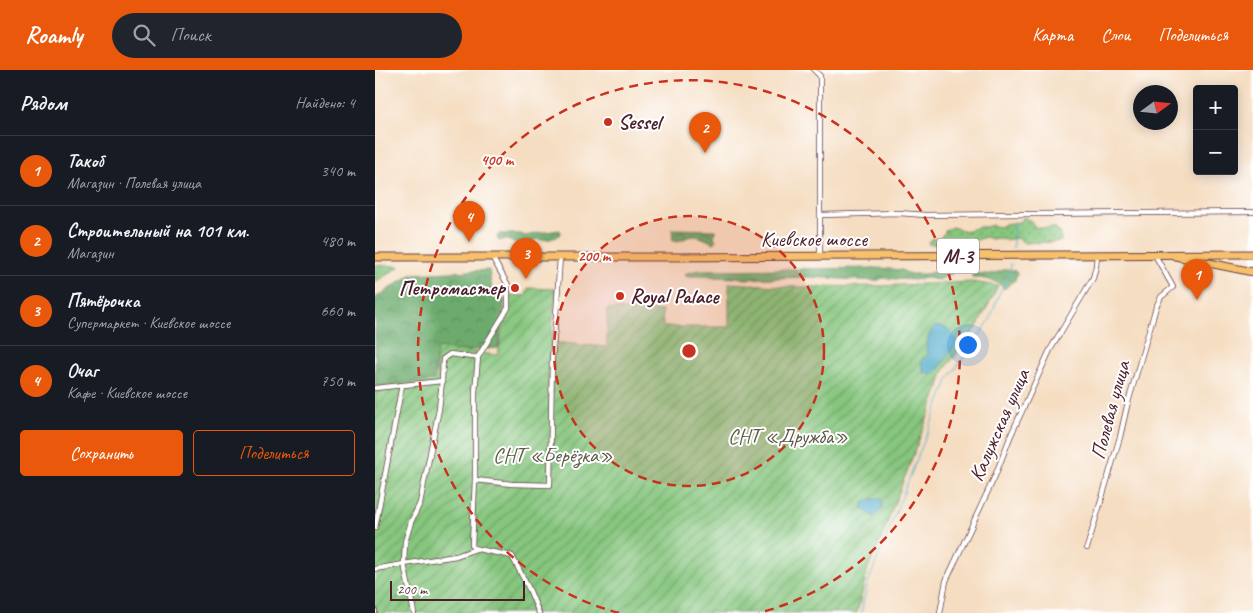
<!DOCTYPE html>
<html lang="ru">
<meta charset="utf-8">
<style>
body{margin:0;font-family:Caveat,sans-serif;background:#20242c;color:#f1f3f6}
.controls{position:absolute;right:15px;top:15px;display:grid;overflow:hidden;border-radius:5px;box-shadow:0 2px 12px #0003}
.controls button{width:45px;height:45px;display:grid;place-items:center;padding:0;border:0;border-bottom:1px solid #363941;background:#171b24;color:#f1f3f6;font:25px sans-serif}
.compass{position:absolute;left:758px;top:15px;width:45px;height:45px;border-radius:50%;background:#171b24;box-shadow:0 2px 12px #0003;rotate:75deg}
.scale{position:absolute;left:15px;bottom:12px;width:135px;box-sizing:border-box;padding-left:5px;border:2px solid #4a1f2b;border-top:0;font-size:14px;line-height:18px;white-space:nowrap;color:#4a1f2b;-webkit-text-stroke:4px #fff;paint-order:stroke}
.you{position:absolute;left:592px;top:274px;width:18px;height:18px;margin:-12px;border:4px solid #fff;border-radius:50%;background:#1a73e8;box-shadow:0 0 0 8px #1a73e833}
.badge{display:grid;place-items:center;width:32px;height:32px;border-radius:50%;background:#ea580c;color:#fff;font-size:16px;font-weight:700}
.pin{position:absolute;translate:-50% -41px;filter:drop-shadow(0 1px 2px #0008)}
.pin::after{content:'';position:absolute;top:26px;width:18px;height:15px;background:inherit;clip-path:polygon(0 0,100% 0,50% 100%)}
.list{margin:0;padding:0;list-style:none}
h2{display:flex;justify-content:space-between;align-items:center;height:65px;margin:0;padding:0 20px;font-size:21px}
h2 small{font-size:16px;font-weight:400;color:#9ea1a6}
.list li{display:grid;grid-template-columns:32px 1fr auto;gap:15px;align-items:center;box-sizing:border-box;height:70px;padding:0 20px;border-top:1px solid #363941}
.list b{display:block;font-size:19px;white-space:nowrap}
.list p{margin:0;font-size:16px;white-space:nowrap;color:#9ea1a6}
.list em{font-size:16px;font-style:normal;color:#9ea1a6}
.actions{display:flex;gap:10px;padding:15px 20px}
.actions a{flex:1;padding:11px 0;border:1px solid #ea580c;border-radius:5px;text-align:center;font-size:18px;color:#ea580c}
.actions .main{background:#ea580c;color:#fff}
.icon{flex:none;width:28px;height:28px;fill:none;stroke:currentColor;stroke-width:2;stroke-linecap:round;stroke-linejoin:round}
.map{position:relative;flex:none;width:878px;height:543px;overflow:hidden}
header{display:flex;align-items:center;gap:30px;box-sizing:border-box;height:70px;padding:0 25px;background:#ea580c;color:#fff}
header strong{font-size:24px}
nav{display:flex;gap:28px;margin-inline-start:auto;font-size:18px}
.search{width:350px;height:45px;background:#20242c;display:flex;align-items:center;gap:12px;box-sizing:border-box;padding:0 18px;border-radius:28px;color:#9ea1a6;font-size:19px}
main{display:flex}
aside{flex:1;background:#171b24}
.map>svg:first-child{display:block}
.grass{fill:url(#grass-dots);stroke:#687254}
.forest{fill:url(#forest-crowns);stroke:#5b654c}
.garden{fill:url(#garden-furrows);stroke:#687254}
.water{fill:#48a8c7;stroke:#496479}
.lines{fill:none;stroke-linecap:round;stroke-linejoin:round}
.stream{stroke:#48a8c7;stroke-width:1}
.minor-casing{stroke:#643c42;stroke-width:6}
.primary-casing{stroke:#643c42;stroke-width:9}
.trunk-casing{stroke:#643c42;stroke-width:9}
.minor{stroke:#fff;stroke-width:4.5}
.primary{stroke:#f7c06c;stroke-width:7}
.trunk{stroke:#f7c06c;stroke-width:7}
.ring{fill:none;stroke:#c8321e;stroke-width:2.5;stroke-dasharray:9 6}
.poi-dot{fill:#c8321e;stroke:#fff;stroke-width:2}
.labels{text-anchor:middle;stroke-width:4;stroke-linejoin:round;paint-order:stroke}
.shield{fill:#fff;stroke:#80626b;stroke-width:1}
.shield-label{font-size:20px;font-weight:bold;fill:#4a1f2b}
.poi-label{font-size:21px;font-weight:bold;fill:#4a1f2b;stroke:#fff;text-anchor:start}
.street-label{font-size:21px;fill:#4a1f2b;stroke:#fff}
.park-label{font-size:21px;fill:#5f5948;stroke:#fff}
.centre{fill:#c8321e;stroke:#fff;stroke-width:2.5}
.ring-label{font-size:15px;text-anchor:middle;font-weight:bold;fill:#c8321e;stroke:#fff;stroke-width:4;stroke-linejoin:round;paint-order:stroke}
</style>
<header>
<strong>Roamly</strong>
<div class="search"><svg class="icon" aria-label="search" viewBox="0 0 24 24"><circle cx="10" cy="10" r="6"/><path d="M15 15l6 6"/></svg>Поиск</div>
<nav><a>Карта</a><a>Слои</a><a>Поделиться</a></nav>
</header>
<main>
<aside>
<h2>Рядом<small>Найдено: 4</small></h2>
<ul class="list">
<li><span class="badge">1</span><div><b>Такоб</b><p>Магазин · Полевая улица</p></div><em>340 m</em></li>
<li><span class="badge">2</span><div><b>Строительный на 101 км.</b><p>Магазин</p></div><em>480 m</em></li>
<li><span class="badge">3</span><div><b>Пятёрочка</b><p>Супермаркет · Киевское шоссе</p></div><em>660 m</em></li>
<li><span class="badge">4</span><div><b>Очаг</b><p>Кафе · Киевское шоссе</p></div><em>750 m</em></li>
</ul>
<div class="actions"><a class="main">Сохранить</a><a>Поделиться</a></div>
</aside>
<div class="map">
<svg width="878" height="543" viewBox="0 0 878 543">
<defs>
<pattern id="grass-dots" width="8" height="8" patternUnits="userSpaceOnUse" patternTransform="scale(1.25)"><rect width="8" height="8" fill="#86c67e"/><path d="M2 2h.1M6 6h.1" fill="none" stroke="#70a067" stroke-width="1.8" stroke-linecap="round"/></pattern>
<pattern id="forest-crowns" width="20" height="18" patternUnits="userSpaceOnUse" patternTransform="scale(1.25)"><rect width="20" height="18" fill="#6cab6d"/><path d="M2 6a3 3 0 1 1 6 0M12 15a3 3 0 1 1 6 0" fill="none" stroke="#5b8b5a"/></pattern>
<pattern id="garden-furrows" width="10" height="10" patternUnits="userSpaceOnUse" patternTransform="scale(1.25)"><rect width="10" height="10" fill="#86c67e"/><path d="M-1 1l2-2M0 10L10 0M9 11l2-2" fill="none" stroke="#70a067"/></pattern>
</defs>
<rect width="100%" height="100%" fill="#fff"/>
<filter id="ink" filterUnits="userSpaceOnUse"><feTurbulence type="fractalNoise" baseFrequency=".02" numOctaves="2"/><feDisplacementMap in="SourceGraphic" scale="10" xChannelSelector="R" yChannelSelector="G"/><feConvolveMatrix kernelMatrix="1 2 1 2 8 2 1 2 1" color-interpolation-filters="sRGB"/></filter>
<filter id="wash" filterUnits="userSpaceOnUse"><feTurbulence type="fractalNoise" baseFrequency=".0096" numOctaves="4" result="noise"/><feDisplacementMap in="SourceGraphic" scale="20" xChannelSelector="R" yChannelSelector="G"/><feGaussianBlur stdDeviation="1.12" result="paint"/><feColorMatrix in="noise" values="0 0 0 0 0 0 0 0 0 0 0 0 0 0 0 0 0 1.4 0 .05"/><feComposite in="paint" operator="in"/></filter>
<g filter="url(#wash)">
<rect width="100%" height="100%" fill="#f5ddc1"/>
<g class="grass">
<path d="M648,147L656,151L660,157L667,158H681L685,163L686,171C674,173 661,172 649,173L643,168L629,170L623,168L616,169L610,167C605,168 600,172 595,173C582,176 567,175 553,174L557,169C565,169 568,166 571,160L577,157L590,161L604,157H611L617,155L624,157L630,154L644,152Z"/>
<polygon points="0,195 23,196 24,197 0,212"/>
</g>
<g class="forest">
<path d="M297,159L341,160L339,167L341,170L339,173C333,171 326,166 319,166C311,166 307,172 298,171Z"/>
<polygon points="185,160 186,163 182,167 175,169 167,170 161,169 155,173 146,172 143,175 131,169 124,171 122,167 124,164 146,164 150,166 164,163"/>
<polygon points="503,198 527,200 534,204 551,204 564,200 578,203 563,210 551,208 539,210 508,208 501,211 435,207 369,209 362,207 359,208 320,206 313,207 309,205 312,203 323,200"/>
<path d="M632,199L640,201L642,203L640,210L629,219C622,209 608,209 597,207V204C603,202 608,205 615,204C620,204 626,200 632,199Z"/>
<polygon points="114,200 117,221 129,230 123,278 62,283 58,311 0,317 0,228 37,204"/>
</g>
<polygon class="garden" points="598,212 623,216 602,257 568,302 562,323 503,477 493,498 482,543 0,543 0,316 60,310 62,278 123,285 132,225 151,226 153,218 181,219 176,272 232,277 232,239 287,241 288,257 354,257 354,213 420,217 499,216"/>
<g class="water">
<path d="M560,256C575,258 576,260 582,273L563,299L557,305L549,303L546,290L554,284L551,280C552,270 554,263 560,256Z"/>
<polygon points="498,429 507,429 507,439 499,447 488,439 488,435 490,431"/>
</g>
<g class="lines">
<g class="stream">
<polyline points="638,178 639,152"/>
<polyline points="486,543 492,515 574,308 615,250 624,224 635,201 636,194"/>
</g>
</g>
</g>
<g filter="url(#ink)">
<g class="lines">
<g class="minor-casing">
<g id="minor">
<polyline points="439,0 445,6 445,145"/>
<polyline points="445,186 445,145 524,143 550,145 878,142"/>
<polyline points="67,311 64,339 48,418 45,433 36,452 30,472 29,494 81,486 101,479"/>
<polyline points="0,318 67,311 68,289 75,284 97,287 103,287"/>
<polyline points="100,410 100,322 103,287 133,238 133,215 117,187"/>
<polyline points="0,458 27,315"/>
<polyline points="712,478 745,367 752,336 781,237 786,227 798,217 780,185"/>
<polyline points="0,499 29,494 39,543"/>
<polyline points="0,541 0,543"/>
<polyline points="164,543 154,519 137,486 98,478 97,475 100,410 137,414 175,415 177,288 181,246 185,187"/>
<polyline points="565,543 571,511 620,406 636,365 675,280 718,208 721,196 722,185"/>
</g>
</g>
<g class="primary-casing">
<polyline id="primary" points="800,186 878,202"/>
</g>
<g class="trunk-casing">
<polyline id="trunk" points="0,187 290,187 878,184"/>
</g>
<use href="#minor" class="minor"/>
<use href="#primary" class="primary"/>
<use href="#trunk" class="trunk"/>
</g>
</g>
<circle cx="314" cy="281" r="135" fill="#c8321e" fill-opacity=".12"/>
<g class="ring">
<circle cx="314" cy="281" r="135"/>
<path d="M244 543A271 271 0 1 1 384 543"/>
</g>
<g class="poi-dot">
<circle cx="233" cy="52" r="5"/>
<circle cx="140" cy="218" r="5"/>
<circle cx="245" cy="226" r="5"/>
</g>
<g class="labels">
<rect class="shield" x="562" y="168.5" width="42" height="35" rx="4"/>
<g class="shield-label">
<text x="583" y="193">М-3</text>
</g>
<g class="poi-label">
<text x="243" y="59">Sessel</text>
<text x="130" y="225" text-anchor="end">Петромастер</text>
<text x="255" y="233">Royal Palace</text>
</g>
<g class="street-label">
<text x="439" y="176">Киевское шоссе</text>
<text transform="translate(735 340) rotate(-75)" y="7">Полевая улица</text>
<text transform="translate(624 355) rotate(-66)" y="7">Калужская улица</text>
</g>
<g class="park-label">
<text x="413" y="373">СНТ «Дружба»</text>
<text x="178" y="392">СНТ «Берёзка»</text>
</g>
</g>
<circle cx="314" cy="281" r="8" class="centre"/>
<g class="ring-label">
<text x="122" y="95">400 m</text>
<text x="219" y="191">200 m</text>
</g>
</svg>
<div class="controls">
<button>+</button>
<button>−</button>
</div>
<svg class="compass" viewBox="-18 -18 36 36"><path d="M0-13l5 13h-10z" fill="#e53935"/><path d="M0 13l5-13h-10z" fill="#9ea1a6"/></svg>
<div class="scale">200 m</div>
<div class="you"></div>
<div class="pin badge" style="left:822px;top:230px">1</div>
<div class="pin badge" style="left:330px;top:83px">2</div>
<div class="pin badge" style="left:151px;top:209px">3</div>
<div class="pin badge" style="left:94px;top:172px">4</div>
</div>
</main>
